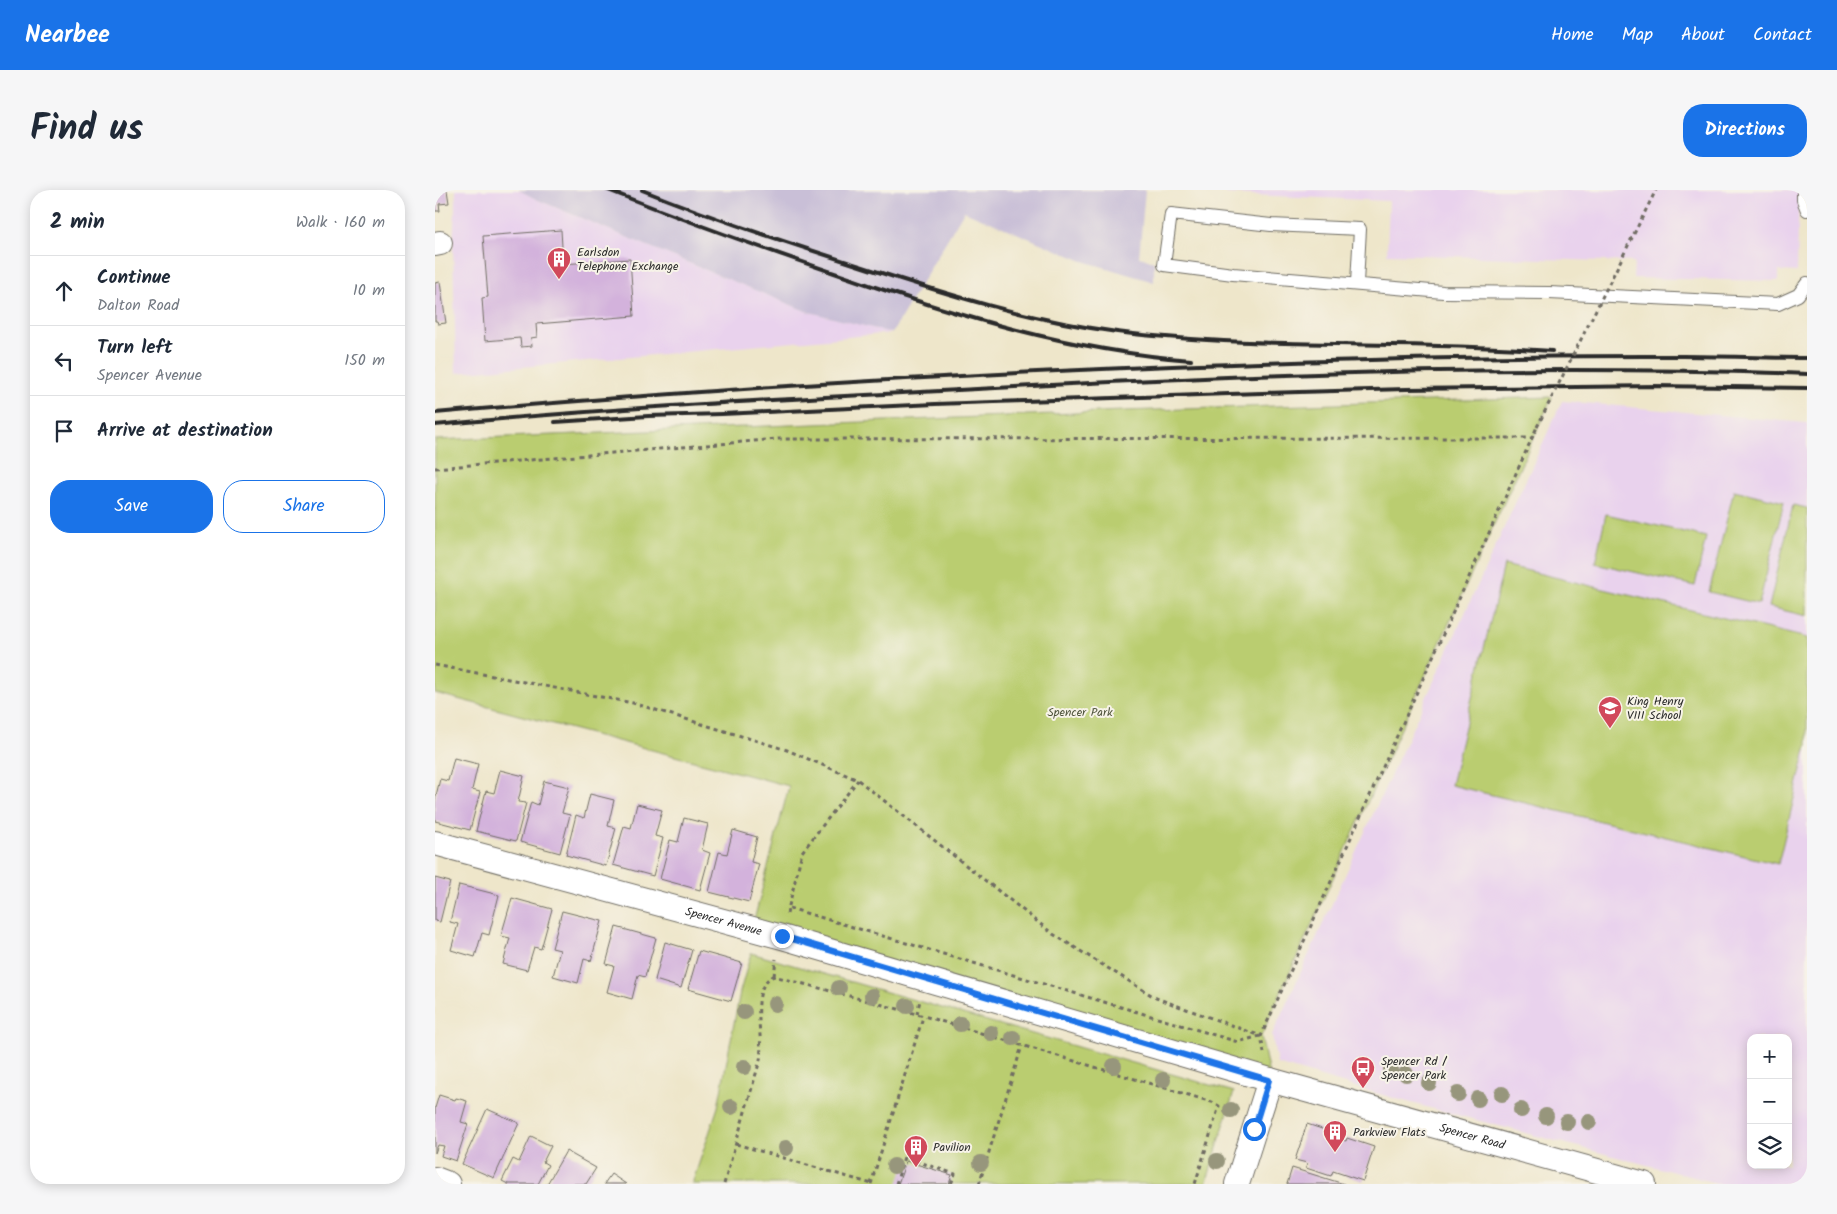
<!DOCTYPE html>
<meta charset="utf-8">
<style>
body{margin:0;font-family:Kalam,sans-serif;background:#f6f6f7;color:#1f2937}
.controls{position:absolute;right:15px;bottom:15px;display:grid;overflow:hidden;border-radius:10px;box-shadow:0 2px 12px #0003}
.controls button{width:45px;height:45px;display:grid;place-items:center;padding:0;border:0;border-bottom:1px solid #e0e1e3;background:#fff;color:#1f2937;font:25px sans-serif}
.stop{position:absolute;width:15px;height:15px;margin:-11px;border:4px solid #1a73e8;border-radius:50%;background:#fff}
.stop.end{background:#1a73e8;border-color:#fff;box-shadow:0 1px 5px #0008}
.list{margin:0;padding:0;list-style:none}
h2{display:flex;justify-content:space-between;align-items:center;height:65px;margin:0;padding:0 20px;font-size:21px}
h2 small{font-size:16px;font-weight:400;color:#747a83}
.list li{display:grid;grid-template-columns:32px 1fr auto;gap:15px;align-items:center;box-sizing:border-box;height:70px;padding:0 20px;border-top:1px solid #e0e1e3}
.list b{display:block;font-size:19px;white-space:nowrap}
.list p{margin:0;font-size:16px;white-space:nowrap;color:#747a83}
.list em{font-size:16px;font-style:normal;color:#747a83}
.actions{display:flex;gap:10px;padding:15px 20px}
.actions a{flex:1;padding:11px 0;border:1px solid #1a73e8;border-radius:20px;text-align:center;font-size:18px;color:#1a73e8}
.actions .main{background:#1a73e8;color:#fff}
.icon{flex:none;width:28px;height:28px;fill:none;stroke:currentColor;stroke-width:2;stroke-linecap:round;stroke-linejoin:round}
.map{position:relative;flex:none;width:1372px;height:994px;overflow:hidden;border-radius:20px}
header{display:flex;align-items:center;gap:30px;box-sizing:border-box;height:70px;padding:0 25px;background:#1a73e8;color:#fff}
header strong{font-size:24px}
nav{display:flex;gap:28px;margin-inline-start:auto;font-size:18px}
.intro{display:flex;align-items:center;justify-content:space-between;box-sizing:border-box;height:120px;padding:0 30px}
h1{margin:0;font-size:35px}
.button{padding:12px 22px;border-radius:20px;background:#1a73e8;color:#fff;font-size:18px;font-weight:700}
main{display:flex;gap:30px;padding:0 30px}
aside{flex:1;background:#fff;border-radius:20px;box-shadow:0 2px 12px #0003}
.map>svg:first-child{display:block}
.built{fill:#e9d2ed;fill-rule:evenodd}
.industrial{fill:#c9bfd7}
.green{fill:#bacd70;stroke:#727c4e}
.building{fill:#d3b2dc}
.lines{fill:none;stroke-linecap:round;stroke-linejoin:round}
.lane-casing{stroke:#6f6c63;stroke-width:14}
.street-casing{stroke:#6f6c63;stroke-width:26}
.path{stroke:#6f6c63;stroke-width:3;stroke-dasharray:4 4;stroke-linecap:butt}
.lane{stroke:#fff;stroke-width:12}
.street{stroke:#fff;stroke-width:24}
.rail{stroke:#2b2b2b;stroke-width:4}
.path-bridge{stroke:#6f6c63;stroke-width:3;stroke-dasharray:4 4;stroke-linecap:butt}
.tree{fill:#97967c}
.route{stroke:#1a73e8;stroke-width:6}
.labels{text-anchor:middle;stroke-width:4;stroke-linejoin:round;paint-order:stroke}
.poi-label{font-size:12px;fill:#2b2b2b;stroke:#f7f3e8;text-anchor:start}
.park-label{font-size:12px;fill:#4f543c;stroke:#f7f3e8}
.street-label{font-size:12px;fill:#2b2b2b;stroke:#f7f3e8}
</style>
<header>
<strong>Nearbee</strong>
<nav><a>Home</a><a>Map</a><a>About</a><a>Contact</a></nav>
</header>
<div class="intro"><h1>Find us</h1><a class="button">Directions</a></div>
<main>
<aside>
<h2>2 min<small>Walk · 160 m</small></h2>
<ul class="list">
<li><svg class="icon" aria-label="ahead" viewBox="0 0 24 24"><path d="M12 20V5M6 11l6-6 6 6"/></svg><div><b>Continue</b><p>Dalton Road</p></div><em>10 m</em></li>
<li><svg class="icon" aria-label="left" viewBox="0 0 24 24"><path d="M17 20v-9H6M10 6l-5 5 5 5"/></svg><div><b>Turn left</b><p>Spencer Avenue</p></div><em>150 m</em></li>
<li><svg class="icon" aria-label="arrive" viewBox="0 0 24 24"><path d="M6 21V4h12l-3 4 3 4H6"/></svg><div><b>Arrive at destination</b></div></li>
</ul>
<div class="actions"><a class="main">Save</a><a>Share</a></div>
</aside>
<div class="map">
<svg width="1372" height="994" viewBox="0 0 1372 994">
<rect width="100%" height="100%" fill="#f7f3e8"/>
<filter id="ink" filterUnits="userSpaceOnUse"><feTurbulence type="fractalNoise" baseFrequency=".02" numOctaves="2"/><feDisplacementMap in="SourceGraphic" scale="10" xChannelSelector="R" yChannelSelector="G"/><feConvolveMatrix kernelMatrix="1 2 1 2 8 2 1 2 1" color-interpolation-filters="sRGB"/></filter>
<filter id="wash" filterUnits="userSpaceOnUse"><feTurbulence type="fractalNoise" baseFrequency=".0096" numOctaves="4" result="noise"/><feDisplacementMap in="SourceGraphic" scale="20" xChannelSelector="R" yChannelSelector="G"/><feGaussianBlur stdDeviation="1.12" result="paint"/><feColorMatrix in="noise" values="0 0 0 0 0 0 0 0 0 0 0 0 0 0 0 0 0 1.4 0 .05"/><feComposite in="paint" operator="in"/></filter>
<g filter="url(#wash)">
<rect width="100%" height="100%" fill="#eee6ca"/>
<g class="built">
<polygon points="21,0 84,0 101,9 213,56 371,121 457,143 21,183 18,54"/>
<polygon points="791,0 1364,0 1362,82 1343,81 1343,91 1198,88 1199,72 952,64 954,11 791,4"/>
<path d="M1127,211L1372,233V994H1285L965,910L842,874L837,845ZM1316,848H1353V975H1316Z"/>
</g>
<polygon class="industrial" points="84,0 710,0 704,67 719,71 719,92 648,71 529,21 457,143 371,121 213,56 101,9"/>
<g class="green">
<polygon points="1117,207 826,846 835,890 317,738 354,596 0,503 0,250 688,221"/>
<polygon points="1299,300 1349,312 1324,414 1274,402"/>
<polygon points="1358,315 1372,318 1372,426 1334,417"/>
<polygon points="1171,324 1271,347 1260,396 1160,373"/>
<polygon points="1069,375 1372,448 1372,555 1343,674 1016,595"/>
<polygon points="316,763 799,902 771,994 257,994 283,917 305,802"/>
</g>
<g id="blocks">
<g class="building">
<polygon points="0,0 12,0 14,13 4,14 5,21 0,21"/>
<polygon points="126,40 128,74 195,69 199,126 101,134 102,147 96,148 97,156 86,157 85,148 50,151 47,108 53,107 48,46"/>
<polygon points="5,92 11,133 3,134 2,131 0,131 0,93"/>
<polygon points="19,568 43,574 37,600 45,602 35,640 0,631 0,610 5,589 13,591"/>
<polygon points="65,580 89,586 83,612 91,613 81,651 41,641 51,601 59,603"/>
<polygon points="109,591 134,597 127,623 135,625 125,663 85,652 96,612 103,615"/>
<polygon points="155,604 179,610 173,636 181,638 171,676 131,665 141,625 149,628"/>
<polygon points="202,614 227,620 220,646 228,648 218,686 178,675 189,636 196,638"/>
<polygon points="249,628 273,634 267,660 275,663 265,700 225,689 235,650 243,652"/>
<polygon points="298,640 322,647 316,672 324,674 314,712 274,702 284,662 292,664"/>
<polygon points="0,688 15,692 5,732 0,731"/>
<polygon points="24,695 64,705 54,745 47,743 40,767 16,760 23,734 15,732"/>
<polygon points="77,708 117,719 106,759 99,757 92,780 68,774 75,748 66,746"/>
<polygon points="127,721 167,731 156,771 149,769 143,793 118,786 125,760 117,758"/>
<polygon points="181,737 221,748 210,787 203,785 197,809 172,802 179,776 171,774"/>
<polygon points="230,752 257,760 246,798 220,790"/>
<polygon points="264,761 307,773 296,811 253,799"/>
<polygon points="4,905 20,910 21,908 32,911 26,932 33,934 21,971 6,966 9,956 3,955 0,963 0,918"/>
<polygon points="52,919 84,933 59,988 27,974"/>
<polygon points="872,934 893,941 892,945 911,951 912,948 939,957 928,991 898,981 896,986 871,978 872,973 860,970"/>
<polygon points="96,946 116,956 108,972 113,975 103,994 73,994 67,991 78,969 84,972"/>
<polygon points="131,961 161,978 151,994 112,994"/>
<polygon points="471,971 517,985 514,994 463,994"/>
<polygon points="857,978 909,994 852,994"/>
<polygon points="176,984 191,994 169,994"/>
</g>
</g>
</g>
<g filter="url(#ink)">
<use href="#blocks" fill-opacity="0" stroke="#6f6c63" stroke-width="1"/>
<g class="lines">
<g class="lane-casing">
<g id="lane">
<polyline points="1368,0 1368,10 1372,20"/>
<polyline points="922,93 925,39 836,35 736,24 729,75 798,84 1008,102 1114,103 1343,114 1363,105 1372,93"/>
</g>
</g>
<g class="street-casing">
<g id="street">
<polyline points="0,54 5,53"/>
<path id="s1" d="M0,653L347,747L835,890L1209,994"/>
<polyline points="0,989 13,994"/>
<polyline points="802,994 835,890"/>
</g>
</g>
<g class="path">
<polyline points="0,278 343,249 1097,248"/>
<polyline points="0,475 198,513 352,560 423,590 618,744 721,808 826,846"/>
<polyline points="354,718 803,852 825,846"/>
<polyline points="352,724 367,662 423,590"/>
<polyline points="339,786 341,769"/>
<polyline points="482,824 485,810"/>
<polyline points="829,863 826,846 1102,237"/>
<polyline points="301,954 437,994"/>
<path d="M289,994L325,870C329,847 313,796 339,786L482,824L777,912L784,916L760,994"/>
<polyline points="436,994 488,827"/>
<polyline points="461,994 469,967 520,984 516,994"/>
<polyline points="544,994 587,856"/>
</g>
<use href="#lane" class="lane"/>
<use href="#street" class="street"/>
<g class="rail">
<path d="M173,0C251,31 329,59 408,86C520,125 636,161 756,170"/>
<path d="M207,0C279,29 353,53 428,77C511,104 594,130 682,142C826,160 972,150 1117,161"/>
<path d="M0,223C245,201 491,186 737,176C907,170 1078,165 1248,166C1289,166 1331,168 1372,168"/>
<polyline points="120,232 213,226 287,224 500,214 794,204 971,199 1220,196 1372,198"/>
<path d="M0,235C174,218 349,209 523,200C806,184 1089,174 1372,184"/>
</g>
<polyline class="path-bridge" points="1102,237 1221,0"/>
</g>
<g class="tree">
<circle cx="404" cy="798" r="8"/>
<circle cx="437" cy="806" r="8"/>
<circle cx="340" cy="814" r="8"/>
<circle cx="472" cy="816" r="8"/>
<circle cx="309" cy="822" r="8"/>
<circle cx="525" cy="834" r="8"/>
<circle cx="556" cy="843" r="8"/>
<circle cx="578" cy="848" r="8"/>
<circle cx="679" cy="876" r="8"/>
<circle cx="309" cy="877" r="8"/>
<circle cx="956" cy="880" r="8"/>
<circle cx="971" cy="884" r="8"/>
<circle cx="728" cy="890" r="8"/>
<circle cx="994" cy="893" r="8"/>
<circle cx="1023" cy="904" r="8"/>
<circle cx="1067" cy="904" r="8"/>
<circle cx="1043" cy="909" r="8"/>
<circle cx="296" cy="917" r="8"/>
<circle cx="796" cy="920" r="8"/>
<circle cx="1086" cy="920" r="8"/>
<circle cx="1111" cy="926" r="8"/>
<circle cx="1132" cy="932" r="8"/>
<circle cx="1154" cy="932" r="8"/>
<circle cx="351" cy="958" r="8"/>
<circle cx="782" cy="971" r="8"/>
<circle cx="546" cy="973" r="8"/>
<circle cx="459" cy="976" r="8"/>
</g>
</g>
<g class="lines" filter="url(#ink)">
<polyline class="route" points="347,746 834,890 819,939"/>
</g>
<defs>
<g id="building-pin" transform="scale(1.25)"><path d="M0 17L-7.5 6A9.5 9.5 0 1 1 7.5 6Z" fill="#d1495b" stroke="#f7f3e8"/><path d="M-4-6H4V6H1V3H-1V6H-4ZM-2.5-4.3h1.7v1.8h-1.7ZM.8-4.3h1.7v1.8H.8ZM-2.5-1h1.7V.8h-1.7ZM.8-1h1.7V.8H.8Z" fill="#fff"/></g>
<g id="school-pin" transform="scale(1.25)"><path d="M0 17L-7.5 6A9.5 9.5 0 1 1 7.5 6Z" fill="#d1495b" stroke="#f7f3e8"/><path d="M0-5L7-2L0 1L-7-2ZM-4 1L0 2.5L4 1V4Q0 6-4 4Z" fill="#fff"/></g>
<g id="bus-pin" transform="scale(1.25)"><path d="M0 17L-7.5 6A9.5 9.5 0 1 1 7.5 6Z" fill="#d1495b" stroke="#f7f3e8"/><path d="M-5-6H5V4H4V6H2V4H-2V6H-4V4H-5ZM-3.5-4V0h7V-4ZM-3.5 1.2v1.5H-2V1.2ZM2 1.2v1.5H3.5V1.2Z" fill="#fff"/></g>
</defs>
<g fill-rule="evenodd">
<use href="#building-pin" x="124" y="69"/>
<use href="#school-pin" x="1175" y="518"/>
<use href="#bus-pin" x="928" y="878"/>
<use href="#building-pin" x="900" y="942"/>
<use href="#building-pin" x="481" y="957"/>
</g>
<g class="labels">
<g class="poi-label">
<text x="142" y="66">Earlsdon<tspan x="142" dy="14">Telephone Exchange</tspan></text>
<text x="1192" y="515">King Henry<tspan x="1192" dy="14">VIII School</tspan></text>
<text x="946" y="875">Spencer Rd /<tspan x="946" dy="14">Spencer Park</tspan></text>
<text x="918" y="946">Parkview Flats</text>
<text x="498" y="961">Pavilion</text>
</g>
<g class="park-label">
<text x="645" y="526">Spencer Park</text>
</g>
<g class="street-label">
<text dy="4" stroke="none"><textPath href="#s1" startOffset="299">Spencer Avenue</textPath></text>
<text dy="4" stroke="none"><textPath href="#s1" startOffset="1078">Spencer Road</textPath></text>
</g>
</g>
</svg>
<div class="controls">
<button>+</button>
<button>−</button>
<button><svg class="icon" aria-label="layers" viewBox="0 0 24 24"><path d="M12 4l9 5-9 5-9-5zM3 14l9 5 9-5"/></svg></button>
</div>
<div class="stop" style="left:819px;top:939px"></div>
<div class="stop end" style="left:347px;top:746px"></div>
</div>
</main>
